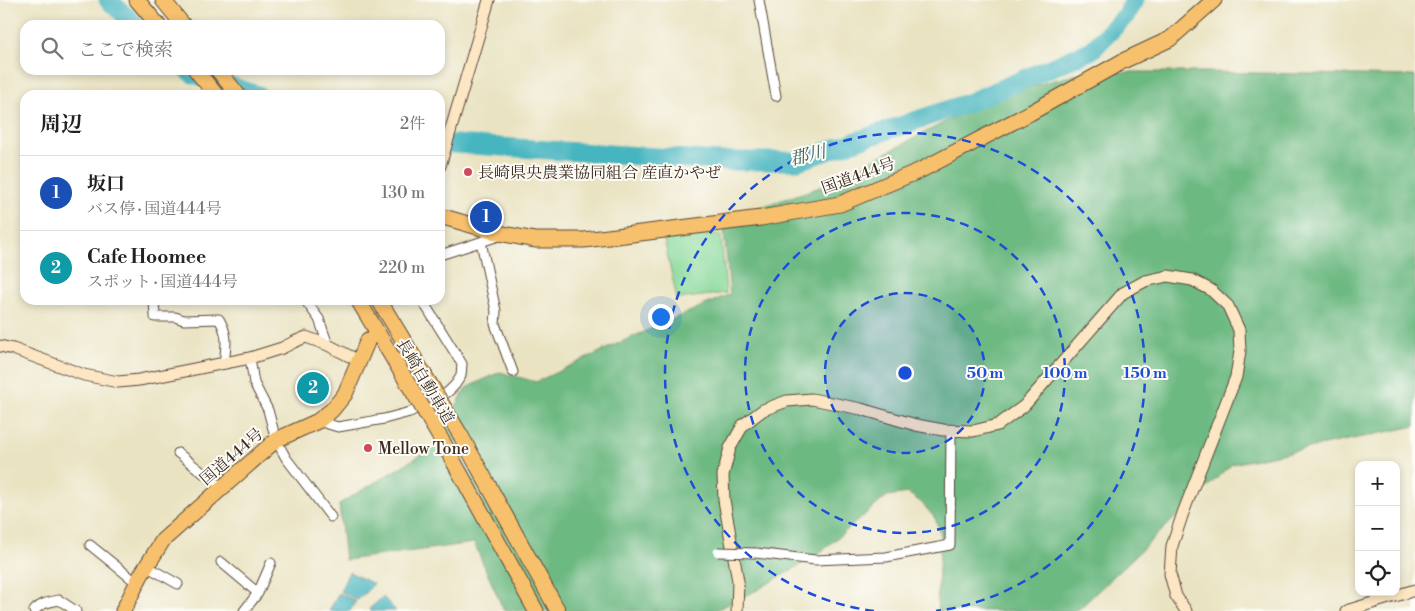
<!DOCTYPE html>
<html lang="ja">
<meta charset="utf-8">
<style>
body{margin:0;font-family:"Libre Bodoni","Noto Serif JP",serif;background:#f2f2f2;color:#222}
.controls{position:absolute;right:15px;bottom:15px;display:grid;overflow:hidden;border-radius:10px;box-shadow:0 2px 8px #0003}
.controls button{width:45px;height:45px;display:grid;place-items:center;padding:0;border:0;border-bottom:1px solid #e0e0e0;background:#fff;color:#222;font:25px sans-serif}
.you{position:absolute;left:660px;top:316px;width:18px;height:18px;margin:-12px;border:4px solid #fff;border-radius:50%;background:#1a73e8;box-shadow:0 0 0 8px #1a73e833}
.badge{display:grid;place-items:center;width:32px;height:32px;border-radius:50%;background:#2563eb;color:#fff;font-size:16px;font-weight:700}
.pin{position:absolute;translate:-50% -50%;border:2px solid #fff;box-shadow:0 1px 5px #0006}
.list{margin:0;padding:0;list-style:none}
h2{display:flex;justify-content:space-between;align-items:center;height:65px;margin:0;padding:0 20px;font-size:21px}
h2 small{font-size:16px;font-weight:400;color:#767676}
.list li{display:grid;grid-template-columns:32px 1fr auto;gap:15px;align-items:center;box-sizing:border-box;height:75px;padding:0 20px;border-top:1px solid #e0e0e0}
.list b{display:block;font-size:19px;white-space:nowrap}
.list p{margin:0;font-size:16px;white-space:nowrap;color:#767676}
.list em{font-size:16px;font-style:normal;color:#767676}
.icon{flex:none;width:28px;height:28px;fill:none;stroke:currentColor;stroke-width:2;stroke-linecap:round;stroke-linejoin:round}
.map{position:relative;flex:none;width:1415px;height:611px;overflow:hidden}
.search{position:absolute;background:#fff;box-shadow:0 2px 8px #0003;left:20px;top:20px;width:425px;height:55px;display:flex;align-items:center;gap:12px;box-sizing:border-box;padding:0 18px;border-radius:15px;color:#767676;font-size:19px}
.panel{position:absolute;background:#fff;box-shadow:0 2px 8px #0003;left:20px;top:90px;width:425px;height:215px;border-radius:15px}
.map>svg:first-child{display:block}
.green{fill:#87d99a;stroke:#61825c}
.forest{fill:#6db982;stroke:#547250}
.water{fill:#46b5c0;stroke:#40706f}
.lines{fill:none;stroke-linecap:round;stroke-linejoin:round}
.river{stroke:#46b5c0;stroke-width:19}
.highway-tunnel{stroke:#c7bea1;stroke-width:15;stroke-dasharray:15 8;stroke-linecap:butt}
.street-casing{stroke:#554637;stroke-width:11}
.secondary-casing{stroke:#554637;stroke-width:13}
.highway-casing{stroke:#554637;stroke-width:17}
.street{stroke:#fff;stroke-width:9}
.secondary{stroke:#fce6c4;stroke-width:11}
.highway{stroke:#f7c06c;stroke-width:15}
.street-bridge-casing{stroke:#554637;stroke-width:11;stroke-linecap:butt}
.highway-bridge-casing{stroke:#554637;stroke-width:17;stroke-linecap:butt}
.street-bridge{stroke:#fff;stroke-width:9}
.highway-bridge{stroke:#f7c06c;stroke-width:15}
.ring{fill:none;stroke:#1d4ed8;stroke-width:2.5;stroke-dasharray:9 6}
.poi-dot{fill:#d1495b;stroke:#fdfcf7;stroke-width:2}
.labels{text-anchor:middle;stroke-width:4;stroke-linejoin:round;paint-order:stroke}
.poi-label{font-size:16px;fill:#3b2a1e;stroke:#fdfcf7;text-anchor:start}
.street-label{font-size:16px;fill:#3b2a1e;stroke:#fdfcf7}
.water-label{font-size:18px;font-style:italic;fill:#3f625f;stroke:#fdfcf7}
.centre{fill:#1d4ed8;stroke:#fdfcf7;stroke-width:2.5}
.ring-label{font-size:15px;text-anchor:middle;font-weight:bold;fill:#1d4ed8;stroke:#fdfcf7;stroke-width:4;stroke-linejoin:round;paint-order:stroke}
</style>
<div class="map">
<svg width="1415" height="611" viewBox="0 0 1415 611">
<rect width="100%" height="100%" fill="#fdfcf7"/>
<filter id="ink" filterUnits="userSpaceOnUse"><feTurbulence type="fractalNoise" baseFrequency=".02" numOctaves="2"/><feDisplacementMap in="SourceGraphic" scale="10" xChannelSelector="R" yChannelSelector="G"/><feConvolveMatrix kernelMatrix="1 2 1 2 8 2 1 2 1" color-interpolation-filters="sRGB"/></filter>
<filter id="wash" filterUnits="userSpaceOnUse"><feTurbulence type="fractalNoise" baseFrequency=".0096" numOctaves="4" result="noise"/><feDisplacementMap in="SourceGraphic" scale="20" xChannelSelector="R" yChannelSelector="G"/><feGaussianBlur stdDeviation="1.12" result="paint"/><feColorMatrix in="noise" values="0 0 0 0 0 0 0 0 0 0 0 0 0 0 0 0 0 1.4 0 .05"/><feComposite in="paint" operator="in"/></filter>
<g filter="url(#wash)">
<rect width="100%" height="100%" fill="#eae3c2"/>
<polygon class="green" points="721,234 726,293 677,299 664,239"/>
<polygon class="forest" points="1085,72 1204,72 1415,76 1415,426 1232,464 1079,609 1073,611 938,611 937,603 941,535 935,518 922,503 908,493 887,496 817,555 757,590 714,611 504,611 474,543 345,560 339,504 434,447 466,388 500,372 536,382 621,342 730,294 723,220 823,186 962,113 1028,87"/>
<g class="water">
<polygon points="349,572 374,584 358,600 340,591"/>
<polygon points="339,593 356,601 350,611 329,611"/>
<polygon points="383,597 396,611 371,611 369,609"/>
</g>
<g class="lines">
<g class="river">
<polyline points="108,0 136,25"/>
<polyline points="188,70 193,74 258,95"/>
<polyline points="440,143 719,161 798,161 970,102 1092,50 1126,15 1135,0"/>
</g>
</g>
</g>
<g filter="url(#ink)">
<g class="lines">
<polyline class="highway-tunnel" points="369,339 392,300"/>
<g class="street-casing">
<g id="street">
<polyline points="759,0 776,96"/>
<polyline points="481,242 496,311 495,324 513,372"/>
<polyline points="440,255 502,235"/>
<path d="M154,300L155,317H175L184,320L219,319C229,336 226,345 224,364"/>
<polyline points="305,300 319,319 328,345"/>
<polyline points="250,358 254,383 268,410 276,440 286,458 331,517"/>
<polyline points="318,421 338,427 384,419 410,412 448,392 455,385 461,376 462,364 422,300"/>
<polyline points="178,453 212,480 223,487"/>
<polyline points="90,545 137,583"/>
<polyline points="756,553 815,560 886,557 950,545 951,431"/>
<polyline points="221,562 258,593"/>
<polyline points="146,566 178,584"/>
<path d="M34,611C40,603 50,602 59,600L76,611"/>
<polyline points="244,611 258,593 271,563"/>
</g>
</g>
<g class="secondary-casing">
<g id="secondary">
<polyline points="440,166 489,0"/>
<polyline points="0,346 13,349 84,375 118,382 139,380 250,358 282,348 294,342 306,337 328,345 359,361"/>
<polyline points="737,611 738,581 724,500 723,475 730,448 743,425 763,410 787,401 812,399 861,409 916,425 943,430 973,431 998,425 1024,406 1123,293 1145,281 1168,276 1192,280 1211,290 1228,306 1239,330 1240,351 1236,377 1183,513 1172,546 1170,574 1176,596 1186,611"/>
<polyline points="1346,611 1415,590"/>
</g>
</g>
<g class="highway-casing">
<g id="highway">
<polyline points="137,0 158,25"/>
<polyline points="163,0 183,25"/>
<polyline points="196,70 216,95"/>
<polyline points="218,70 238,95"/>
<polyline points="440,216 499,233 535,240 584,240 761,218 840,204 921,170 1030,113 1123,61 1170,39 1214,0"/>
<polyline points="358,300 418,400"/>
<polyline points="379,300 434,391"/>
<polyline points="461,436 558,611"/>
<polyline points="445,446 536,611"/>
<polyline points="123,611 141,575 163,540 276,440 318,421 332,410 345,394 368,340"/>
</g>
</g>
<use href="#street" class="street"/>
<use href="#secondary" class="secondary"/>
<use href="#highway" class="highway"/>
<g class="street-bridge-casing">
<polyline id="street-bridge" points="718,552 756,553"/>
</g>
<g class="highway-bridge-casing">
<g id="highway-bridge">
<polyline points="434,391 461,436"/>
<polyline points="418,400 445,446"/>
</g>
</g>
<use href="#street-bridge" class="street-bridge"/>
<use href="#highway-bridge" class="highway-bridge"/>
</g>
</g>
<circle cx="905" cy="373" r="80" fill="#1d4ed8" fill-opacity=".12"/>
<g class="ring">
<circle cx="905" cy="373" r="80"/>
<circle cx="905" cy="373" r="160"/>
<path d="M874 611A240 240 0 1 1 936 611"/>
</g>
<g class="poi-dot">
<circle cx="468" cy="172" r="5"/>
<circle cx="368" cy="448" r="5"/>
</g>
<g class="labels">
<g class="poi-label">
<text x="478" y="178">長崎県央農業協同組合 産直かやぜ</text>
<text x="378" y="454">Mellow Tone</text>
</g>
<g class="street-label">
<text transform="translate(858 175) rotate(-20)" y="6">国道444号</text>
<text transform="translate(426 381) rotate(59)" y="6">長崎自動車道</text>
<text transform="translate(231 456) rotate(-41)" y="6">国道444号</text>
</g>
<g class="water-label">
<text transform="translate(808 155) rotate(-13)" y="6">郡川</text>
</g>
</g>
<circle cx="905" cy="373" r="8" class="centre"/>
<g class="ring-label">
<text x="985" y="378">50 m</text>
<text x="1065" y="378">100 m</text>
<text x="1145" y="378">150 m</text>
</g>
</svg>
<div class="controls">
<button>+</button>
<button>−</button>
<button><svg class="icon" aria-label="locate" viewBox="0 0 24 24"><circle cx="12" cy="12" r="6"/><path d="M12 2v4M12 18v4M2 12h4M18 12h4"/></svg></button>
</div>
<div class="you"></div>
<div class="pin badge" style="left:486px;top:217px;background:#1a4fb4">1</div>
<div class="pin badge" style="left:313px;top:388px;background:#0f9aa8">2</div>
<div class="search"><svg class="icon" aria-label="search" viewBox="0 0 24 24"><circle cx="10" cy="10" r="6"/><path d="M15 15l6 6"/></svg>ここで検索</div>
<section class="panel">
<h2>周辺<small>2件</small></h2>
<ul class="list">
<li><span class="badge" style="background:#1a4fb4">1</span><div><b>坂口</b><p>バス停 · 国道444号</p></div><em>130 m</em></li>
<li><span class="badge" style="background:#0f9aa8">2</span><div><b>Cafe Hoomee</b><p>スポット · 国道444号</p></div><em>220 m</em></li>
</ul>
</section>
</div>
